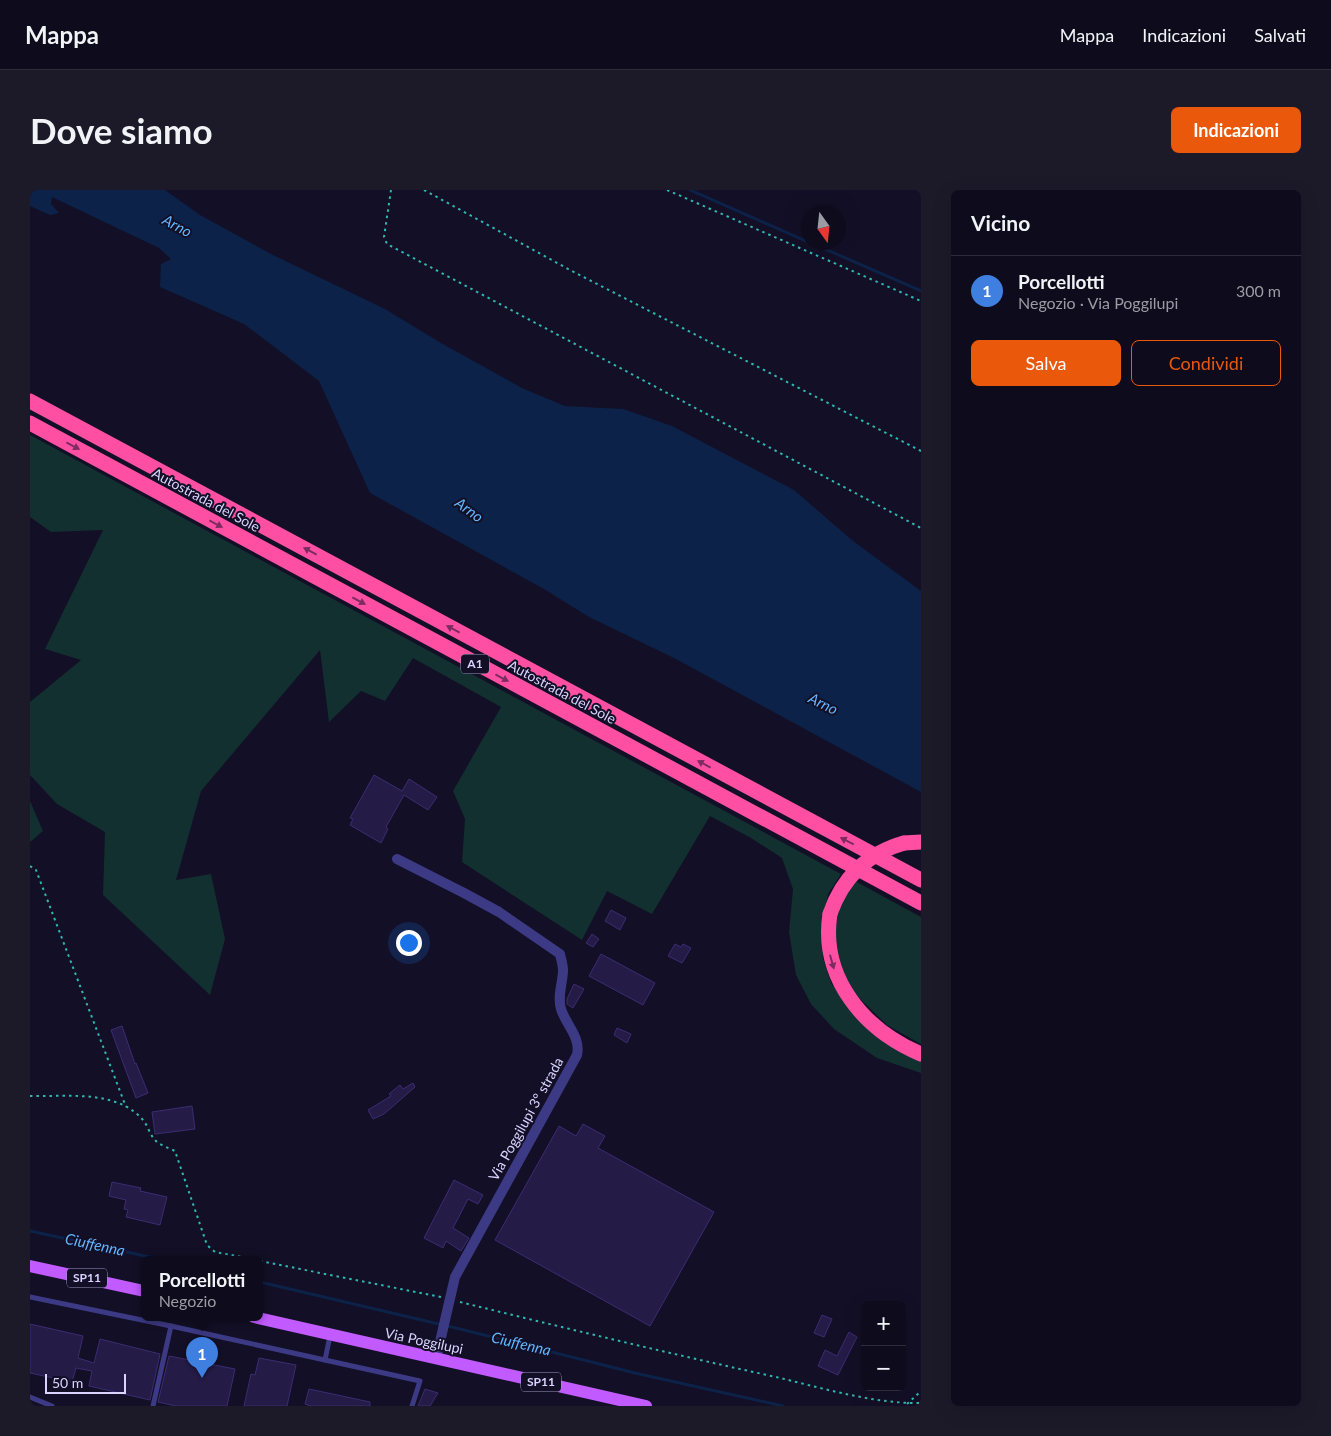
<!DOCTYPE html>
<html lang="it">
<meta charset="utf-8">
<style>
body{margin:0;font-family:Lato,sans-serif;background:#1c1929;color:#f1f3f6}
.controls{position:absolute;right:15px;bottom:15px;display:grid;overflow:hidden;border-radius:8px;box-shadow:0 5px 20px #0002}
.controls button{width:45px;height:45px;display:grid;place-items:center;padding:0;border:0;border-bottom:1px solid #2e2b3b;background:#0e0b1c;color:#f1f3f6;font:25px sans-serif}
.compass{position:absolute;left:771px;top:15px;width:45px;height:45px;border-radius:50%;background:#0e0b1c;box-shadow:0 5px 20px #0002;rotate:165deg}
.scale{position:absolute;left:15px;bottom:12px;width:81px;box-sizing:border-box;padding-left:5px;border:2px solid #d9d4ff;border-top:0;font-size:14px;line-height:18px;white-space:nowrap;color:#d9d4ff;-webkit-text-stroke:4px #130f26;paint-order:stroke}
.you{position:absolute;left:378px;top:752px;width:18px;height:18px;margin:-12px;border:4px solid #fff;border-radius:50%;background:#1a73e8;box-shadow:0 0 0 8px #1a73e833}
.badge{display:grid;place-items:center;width:32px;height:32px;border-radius:50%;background:#ea580c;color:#fff;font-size:16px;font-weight:700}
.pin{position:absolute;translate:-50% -41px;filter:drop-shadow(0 1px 2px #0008)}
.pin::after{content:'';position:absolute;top:26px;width:18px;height:15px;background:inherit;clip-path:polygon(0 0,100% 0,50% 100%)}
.popup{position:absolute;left:111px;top:1066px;width:122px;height:65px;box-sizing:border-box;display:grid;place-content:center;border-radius:8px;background:#0e0b1c;filter:drop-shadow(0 1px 4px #0005);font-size:16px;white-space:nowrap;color:#9b9ba3}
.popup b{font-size:19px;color:#f1f3f6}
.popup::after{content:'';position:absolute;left:50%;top:100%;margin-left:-10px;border:10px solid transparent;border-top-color:#0e0b1c}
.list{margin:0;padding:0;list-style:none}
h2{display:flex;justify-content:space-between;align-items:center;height:65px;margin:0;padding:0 20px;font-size:21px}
h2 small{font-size:16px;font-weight:400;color:#9b9ba3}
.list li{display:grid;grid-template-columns:32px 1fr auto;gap:15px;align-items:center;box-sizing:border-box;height:70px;padding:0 20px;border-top:1px solid #2e2b3b}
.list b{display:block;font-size:19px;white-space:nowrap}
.list p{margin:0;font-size:16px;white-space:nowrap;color:#9b9ba3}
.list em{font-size:16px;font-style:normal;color:#9b9ba3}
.actions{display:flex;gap:10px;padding:15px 20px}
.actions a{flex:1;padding:11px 0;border:1px solid #ea580c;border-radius:8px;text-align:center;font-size:18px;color:#ea580c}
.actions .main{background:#ea580c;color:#fff}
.map{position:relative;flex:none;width:891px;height:1216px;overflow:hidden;border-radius:8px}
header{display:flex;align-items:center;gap:30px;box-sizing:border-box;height:70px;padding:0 25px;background:#0e0b1c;border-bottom:1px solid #2e2b3b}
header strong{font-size:24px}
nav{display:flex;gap:28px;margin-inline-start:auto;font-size:18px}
.intro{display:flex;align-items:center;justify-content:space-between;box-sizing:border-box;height:120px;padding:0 30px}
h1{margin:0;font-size:35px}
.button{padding:12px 22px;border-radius:8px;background:#ea580c;color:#fff;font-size:18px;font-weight:700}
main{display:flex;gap:30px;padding:0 30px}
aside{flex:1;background:#0e0b1c;border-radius:8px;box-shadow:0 5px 20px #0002}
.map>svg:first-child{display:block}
.green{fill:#12302f}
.water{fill:#0c2248}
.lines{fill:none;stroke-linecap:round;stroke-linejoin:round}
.stream{stroke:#0c2248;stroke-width:3}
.building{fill:#241b47;stroke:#3b2d73}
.path{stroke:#2fb8b0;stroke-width:2;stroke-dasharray:2.5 4;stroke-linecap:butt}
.lane{stroke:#3d3a85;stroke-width:5}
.street{stroke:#3d3a85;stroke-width:10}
.primary{stroke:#c25bff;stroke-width:12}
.highway{stroke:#ff4fa3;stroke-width:15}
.highway-bridge{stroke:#ff4fa3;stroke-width:15}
.oneway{fill:#7d2c5e}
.labels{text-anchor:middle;stroke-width:4;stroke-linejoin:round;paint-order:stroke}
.shield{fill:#130f26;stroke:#9e99be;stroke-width:1}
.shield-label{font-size:12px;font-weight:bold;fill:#d9d4ff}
.street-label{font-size:14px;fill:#d9d4ff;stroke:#130f26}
.water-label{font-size:15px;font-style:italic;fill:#62b6ff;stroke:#130f26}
</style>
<header>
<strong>Mappa</strong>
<nav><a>Mappa</a><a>Indicazioni</a><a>Salvati</a></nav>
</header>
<div class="intro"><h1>Dove siamo</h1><a class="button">Indicazioni</a></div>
<main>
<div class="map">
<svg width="891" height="1216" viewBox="0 0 891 1216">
<rect width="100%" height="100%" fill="#130f26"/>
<g class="green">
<polygon points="0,245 811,684 798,704 792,735 793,768 801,793 819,818 891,869 891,883 847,868 804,839 781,814 766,785 759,742 763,699 752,668 721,648 680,626 622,724 577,701 552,750 432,672 435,629 423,601 471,517 383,468 355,511 331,501 299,532 290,460 171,601 146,690 181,684 195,749 180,805 73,705 75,642 27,614 0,585 0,512 51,470 15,459 73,340 21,342 0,327"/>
<polygon points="0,611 13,641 0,652"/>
<polygon points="825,691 891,727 891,854 857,835 823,802 810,779 806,759 806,732 812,711"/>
</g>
<polygon class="water" points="0,0 135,0 170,25 241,64 355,119 411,153 492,198 535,216 593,219 642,236 764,300 823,351 891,401 891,602 644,468 559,427 514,399 340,303 289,191 214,134 130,97 131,74 141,69 129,58 22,7 21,14 29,23 20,25 0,16"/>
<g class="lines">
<g class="stream">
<polyline points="660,0 778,52"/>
<polyline points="779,52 891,101"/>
<polyline points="0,1041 129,1069"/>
<polyline points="230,1092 430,1139 605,1183 753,1216"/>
</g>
</g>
<g class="building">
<polygon points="344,585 372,601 379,589 407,607 398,620 374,605 356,637 358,639 351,653 320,635 323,629 320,628"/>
<polygon points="581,720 596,728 590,740 575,731"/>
<polygon points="562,744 569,749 563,757 556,753"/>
<polygon points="645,754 651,757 653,754 661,758 652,773 638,766"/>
<polygon points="571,764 625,793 613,815 559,786"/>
<polygon points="544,794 554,799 543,818 537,814 537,809"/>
<polygon points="92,836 105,874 106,873 118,903 106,908 81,840"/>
<polygon points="587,838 601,844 597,853 584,845"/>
<polygon points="383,893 385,897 354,924 343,929 338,920 361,906 359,904 370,895 373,899"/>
<polygon points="162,916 165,939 125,944 122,922"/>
<polygon points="553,934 575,946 568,958 684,1022 620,1136 465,1050 529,936 546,946"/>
<polygon points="424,990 453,1005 448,1014 438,1009 423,1038 439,1048 431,1061 416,1051 413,1058 394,1048"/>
<polygon points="82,992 111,998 110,1001 137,1007 130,1035 96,1027 98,1020 94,1019 96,1010 79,1006"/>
<polygon points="792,1125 802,1129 794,1147 784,1143"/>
<polygon points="0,1134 53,1146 48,1168 64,1173 70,1149 130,1164 120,1210 59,1196 62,1181 46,1178 42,1192 0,1183"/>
<polygon points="819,1142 827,1147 808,1185 788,1176 795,1160 807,1166"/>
<polygon points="139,1166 205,1179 197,1216 146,1216 128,1212"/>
<polygon points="229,1168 266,1175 257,1216 214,1216 221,1184 225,1185"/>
<polygon points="279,1199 340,1212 340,1216 281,1216 275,1214"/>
<polygon points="395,1199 408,1203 400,1216 388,1216"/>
</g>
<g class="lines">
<g class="path">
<polyline points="361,0 354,47 357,54 891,338"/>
<polyline points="394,0 540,80 891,261"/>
<polyline points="637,0 891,111"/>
<polyline points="0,676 6,680 96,917"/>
<path d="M0,906C37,907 86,899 113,930C118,936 120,945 125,950C129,955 139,958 145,961L177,1055L185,1062L223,1069"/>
<polyline points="230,1071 411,1107"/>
<path d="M430,1112C535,1138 641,1164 746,1187C792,1198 844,1214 891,1213"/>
<polyline points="877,1214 891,1201"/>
</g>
<g class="lane">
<polyline points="0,1107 141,1136 390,1191 382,1216"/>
<polyline points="295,1170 300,1146"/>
<polyline points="0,1207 22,1216"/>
<polyline points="123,1216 141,1136"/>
</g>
<path class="street" d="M367,669L434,703L469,722L530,764C531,769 533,775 533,780C533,792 527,806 531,819C536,835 551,847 547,865L425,1087L406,1169"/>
<g class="primary">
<polyline points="0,1076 114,1101"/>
<polyline points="224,1127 616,1216"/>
</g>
<g class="highway">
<polyline points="0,211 891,690"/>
<polyline points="0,233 891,713"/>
<polyline points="874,653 891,652"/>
<path d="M800,724C790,788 834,840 891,864"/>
</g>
<path class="highway-bridge" d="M800,724C812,688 838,663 874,653"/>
</g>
<defs><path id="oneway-solid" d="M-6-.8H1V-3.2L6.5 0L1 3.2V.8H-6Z" transform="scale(1.25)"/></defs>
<g class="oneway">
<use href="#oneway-solid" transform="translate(43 256) rotate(28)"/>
<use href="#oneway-solid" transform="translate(186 334) rotate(28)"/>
<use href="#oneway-solid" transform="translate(280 361) rotate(-152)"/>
<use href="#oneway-solid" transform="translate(329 411) rotate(28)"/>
<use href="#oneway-solid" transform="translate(423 439) rotate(-152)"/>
<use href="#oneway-solid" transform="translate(472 488) rotate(28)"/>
<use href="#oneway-solid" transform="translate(674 574) rotate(-152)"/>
<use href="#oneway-solid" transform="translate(817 651) rotate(-153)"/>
<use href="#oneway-solid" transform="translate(802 772) rotate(74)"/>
</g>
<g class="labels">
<g class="shield">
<rect x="431" y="464.5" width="28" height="19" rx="4"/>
<rect x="37" y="1078.5" width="40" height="19" rx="4"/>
<rect x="491" y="1182.5" width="40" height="19" rx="4"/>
</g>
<g class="shield-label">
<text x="445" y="478">A1</text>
<text x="57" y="1092">SP11</text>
<text x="511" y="1196">SP11</text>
</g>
<g class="street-label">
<text transform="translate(176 310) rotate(28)" y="5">Autostrada del Sole</text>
<text transform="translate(532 502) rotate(28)" y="5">Autostrada del Sole</text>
<text transform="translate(496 929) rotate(-61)" y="5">Via Poggilupi 3° strada</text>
<text transform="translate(394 1151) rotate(12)" y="5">Via Poggilupi</text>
</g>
<g class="water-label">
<text transform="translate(147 36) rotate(28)" y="5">Arno</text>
<text transform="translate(439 320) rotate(36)" y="5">Arno</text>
<text transform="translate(793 514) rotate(26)" y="5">Arno</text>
<text transform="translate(65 1055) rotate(12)" y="5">Ciuffenna</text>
<text transform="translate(491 1154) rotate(13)" y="5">Ciuffenna</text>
</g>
</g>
</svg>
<div class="controls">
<button>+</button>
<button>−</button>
</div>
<svg class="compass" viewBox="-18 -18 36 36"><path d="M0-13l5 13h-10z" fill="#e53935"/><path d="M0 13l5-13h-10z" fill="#9b9ba3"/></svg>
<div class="scale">50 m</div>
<div class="you"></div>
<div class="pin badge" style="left:172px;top:1188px;background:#3f7fe0">1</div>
<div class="popup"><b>Porcellotti</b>Negozio</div>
</div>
<aside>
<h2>Vicino<small></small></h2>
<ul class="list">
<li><span class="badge" style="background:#3f7fe0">1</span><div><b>Porcellotti</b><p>Negozio · Via Poggilupi</p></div><em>300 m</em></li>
</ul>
<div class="actions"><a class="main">Salva</a><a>Condividi</a></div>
</aside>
</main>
